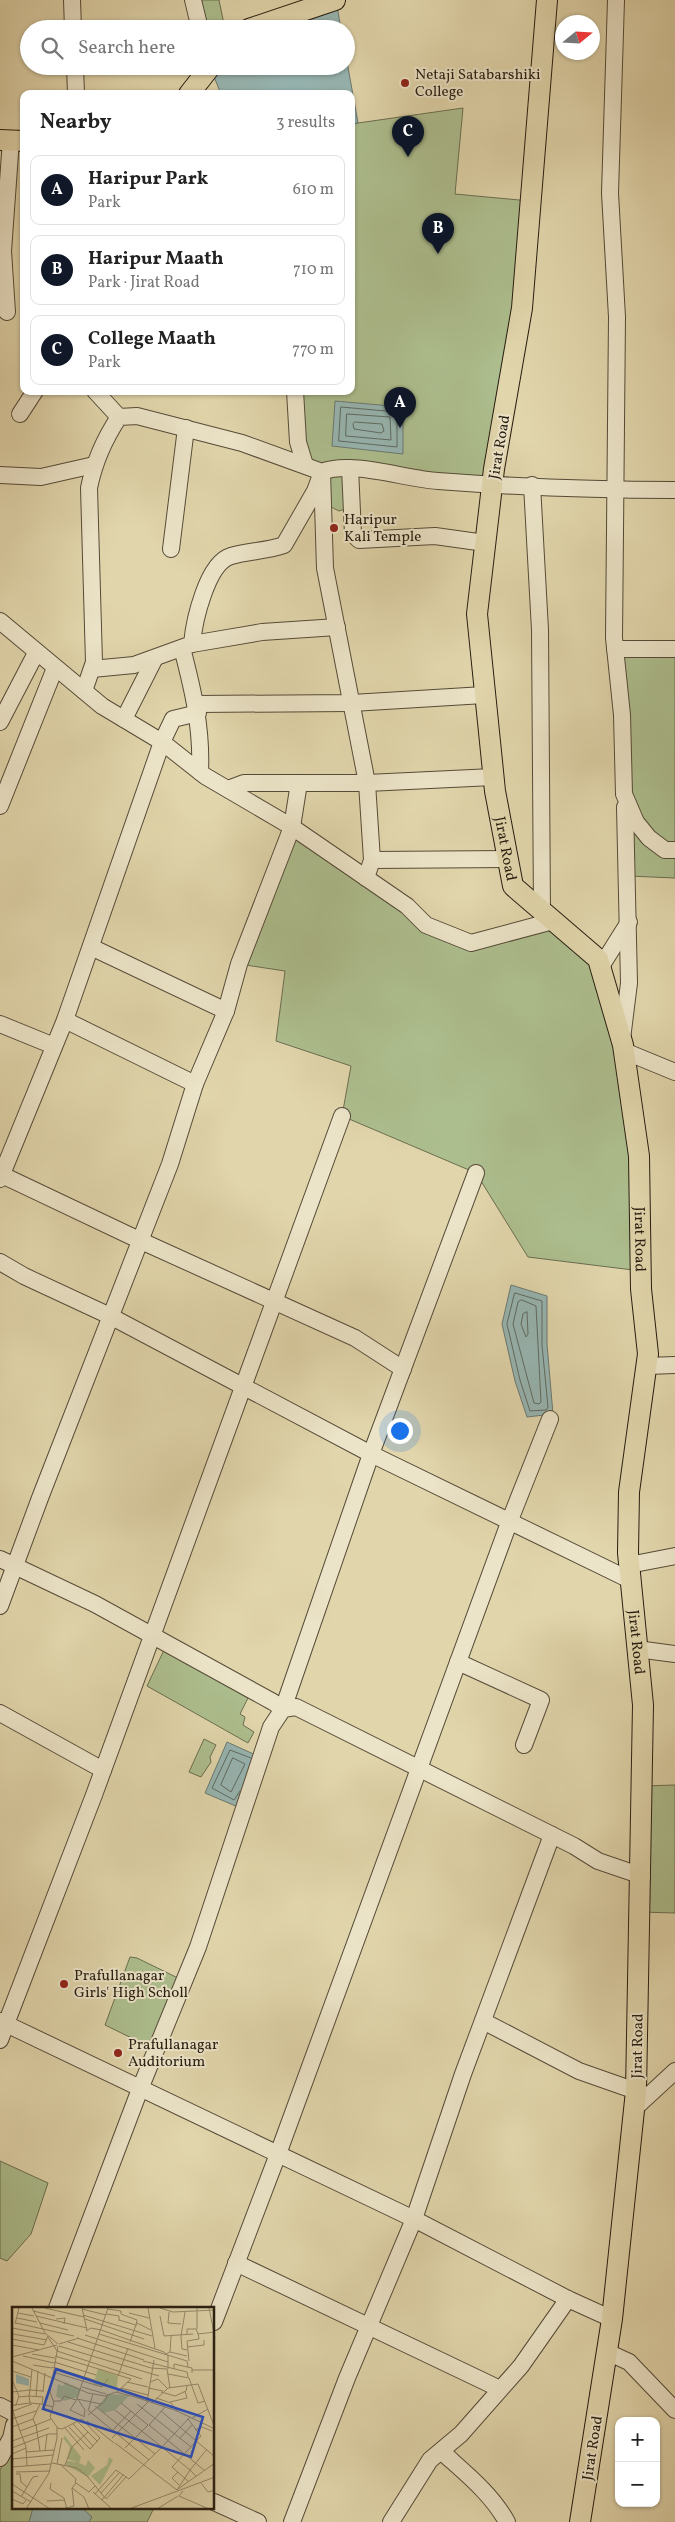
<!DOCTYPE html>
<meta charset="utf-8">
<style>
body{margin:0;font-family:Vollkorn,serif;background:#f2f2f2;color:#222}
.controls{position:absolute;right:15px;bottom:15px;display:grid;overflow:hidden;border-radius:10px;box-shadow:0 1px 4px #0004}
.controls button{width:45px;height:45px;display:grid;place-items:center;padding:0;border:0;border-bottom:1px solid #e0e0e0;background:#fff;color:#222;font:25px sans-serif}
.compass{position:absolute;left:555px;top:15px;width:45px;height:45px;border-radius:50%;background:#fff;box-shadow:0 1px 4px #0004;rotate:72deg}
.you{position:absolute;left:399px;top:1430px;width:18px;height:18px;margin:-12px;border:4px solid #fff;border-radius:50%;background:#1a73e8;box-shadow:0 0 0 8px #1a73e833}
.badge{display:grid;place-items:center;width:32px;height:32px;border-radius:50%;background:#111827;color:#fff;font-size:16px;font-weight:700}
.pin{position:absolute;translate:-50% -41px;filter:drop-shadow(0 1px 2px #0008)}
.pin::after{content:'';position:absolute;top:26px;width:18px;height:15px;background:inherit;clip-path:polygon(0 0,100% 0,50% 100%)}
.list{margin:0;padding:0;list-style:none}
h2{display:flex;justify-content:space-between;align-items:center;height:65px;margin:0;padding:0 20px;font-size:21px}
h2 small{font-size:16px;font-weight:400;color:#767676}
.list li{display:grid;grid-template-columns:32px 1fr auto;gap:15px;align-items:center;box-sizing:border-box;height:70px;margin:0 10px 10px;padding:0 10px;border:1px solid #e0e0e0;border-radius:10px}
.list b{display:block;font-size:19px;white-space:nowrap}
.list p{margin:0;font-size:16px;white-space:nowrap;color:#767676}
.list em{font-size:16px;font-style:normal;color:#767676}
.icon{flex:none;width:28px;height:28px;fill:none;stroke:currentColor;stroke-width:2;stroke-linecap:round;stroke-linejoin:round}
.map{position:relative;flex:none;width:675px;height:2522px;overflow:hidden}
.search{position:absolute;background:#fff;box-shadow:0 1px 4px #0004;left:20px;top:20px;width:335px;height:55px;display:flex;align-items:center;gap:12px;box-sizing:border-box;padding:0 18px;border-radius:28px;color:#767676;font-size:19px}
.panel{position:absolute;background:#fff;box-shadow:0 1px 4px #0004;left:20px;top:90px;width:335px;height:305px;border-radius:10px}
.map>svg:first-child{display:block}
.green{fill:#adbe8e;stroke:#6a6e50}
.water{fill:#97b6b3;stroke:#6a7972}
.lines{fill:none;stroke-linecap:round;stroke-linejoin:round}
.shore{stroke:#5e6a62;stroke-width:1}
.minor-casing{stroke:#554b38;stroke-width:18}
.major-casing{stroke:#261d11;stroke-width:22}
.minor{stroke:#ece4c8;stroke-width:16}
.major{stroke:#e1d5ab;stroke-width:20}
.poi-dot{fill:#8f2418;stroke:#ece4c8;stroke-width:2}
.labels{text-anchor:middle;stroke-width:4;stroke-linejoin:round;paint-order:stroke}
.poi-label{font-size:15px;fill:#261d11;stroke:#ece4c8;text-anchor:start}
.street-label{font-size:15px;fill:#261d11;stroke:#ece4c8}
.inset-road{fill:none;stroke:#968b6d;stroke-width:1}
.view{fill:#1d4ed8;fill-opacity:0.15;stroke:#1d4ed8;stroke-width:2.5}
.inset-edge{fill:none;stroke:#261d11;stroke-width:2.5}
</style>
<div class="map">
<svg width="675" height="2522" viewBox="0 0 675 2522">
<rect width="100%" height="100%" fill="#e1d5ab"/>
<filter id="stains"><feTurbulence type="fractalNoise" baseFrequency=".004" numOctaves="4"/><feColorMatrix values="0 0 0 0 .2 0 0 0 0 .09 0 0 0 0 .02 0 0 0 .5 -.17"/></filter>
<radialGradient id="worn" r=".72"><stop offset=".6" stop-color="#630" stop-opacity="0"/><stop offset="1" stop-color="#630" stop-opacity=".3"/></radialGradient>
<g class="green">
<polygon points="193,0 219,0 225,29 200,29"/>
<polygon points="463,108 455,194 530,201 493,483 350,468 351,507 339,511 323,503 322,472 305,465 295,391 351,391 351,124"/>
<polygon points="615,649 675,649 675,878 628,876"/>
<polygon points="292,827 407,906 471,942 553,921 598,959 622,1041 641,1271 528,1257 476,1173 342,1116 351,1066 276,1041 285,971 239,964"/>
<polygon points="164,1650 248,1698 240,1714 245,1717 243,1725 254,1732 248,1743 147,1686"/>
<polygon points="204,1739 216,1745 210,1757 211,1762 201,1777 189,1772"/>
<polygon points="675,1785 675,1913 640,1912 642,1786"/>
<polygon points="130,1957 137,1958 180,1979 152,2048 105,2025"/>
<polygon points="0,2161 48,2183 31,2234 7,2261 0,2258"/>
<polygon points="14,2443 14,2508 154,2508 147,2522 0,2522 0,2470"/>
</g>
<g class="water">
<polygon points="336,0 341,29 253,29"/>
<polygon points="346,56 358,123 351,124 351,94 221,94 210,67 346,66"/>
<polygon points="335,401 403,407 403,454 332,446"/>
<polygon points="511,1285 547,1296 547,1344 553,1414 527,1417 515,1381 502,1324"/>
<polygon points="227,1742 260,1757 238,1807 205,1793"/>
<polygon points="33,2508 82,2508 92,2517 89,2522 29,2522"/>
</g>
<g class="lines">
<g class="shore">
<polygon points="341,407 397,412 397,447 339,441"/>
<polygon points="347,414 390,417 391,440 346,436"/>
<polygon points="355,422 382,424 384,431 381,433 354,429 353,424"/>
<polygon points="515,1293 542,1301 542,1345 548,1407 546,1410 530,1411 520,1380 507,1324"/>
<polygon points="522,1300 536,1306 541,1402 539,1404 534,1403 513,1324 518,1302"/>
<polygon points="527,1312 528,1334 526,1337 521,1324 523,1314"/>
<polygon points="233,1758 245,1764 231,1792 221,1785"/>
<polyline points="240,1791 234,1800 212,1788 230,1750 251,1758"/>
</g>
<g class="minor-casing">
<g id="minor">
<polyline points="72,0 73,29"/>
<polyline points="193,0 200,29"/>
<polyline points="616,0 610,193 617,317 614,638 622,715 624,794 636,822 649,838 665,850 675,850"/>
<polyline points="75,66 76,94"/>
<polyline points="7,312 3,251 11,140"/>
<polyline points="95,391 119,417"/>
<polyline points="295,391 298,442 305,465"/>
<polyline points="20,414 35,391"/>
<polyline points="350,468 353,534 359,540 435,536 485,543"/>
<polyline points="0,475 41,477 94,465"/>
<polyline points="532,485 540,630 542,911"/>
<polyline points="171,549 186,428"/>
<polyline points="0,621 102,706 162,742 205,776 292,827 407,906 426,925 471,943 553,921"/>
<polyline points="192,644 262,632 337,627"/>
<path d="M182,648C193,690 202,728 200,772"/>
<polyline points="615,649 675,649"/>
<path d="M92,669L134,665L192,644C194,621 207,563 231,556C248,551 267,551 284,545L315,491L322,472C350,460 406,479 438,481C517,487 596,490 675,490"/>
<path d="M84,691L94,662L89,488C94,463 105,438 119,417L137,416L242,443L322,472L325,568L367,783L372,860L366,878"/>
<polyline points="197,704 352,703 484,695"/>
<polyline points="124,719 155,658"/>
<polyline points="0,722 36,653"/>
<polyline points="228,789 244,783 367,783 493,777"/>
<polyline points="0,806 55,668"/>
<polyline points="372,860 508,859"/>
<polyline points="91,947 226,1011"/>
<polyline points="600,968 629,922"/>
<polyline points="65,1020 195,1084"/>
<polyline points="0,1024 54,1046"/>
<polyline points="622,1039 629,983 625,807"/>
<polyline points="624,1051 675,1072"/>
<polyline points="342,1116 94,1795 6,2024 414,2219 568,2299 612,2319"/>
<polyline points="2,1175 139,1240 355,1338 403,1369"/>
<polyline points="0,1179 65,1020 162,742 173,719 198,713"/>
<polyline points="0,1262 24,1276 110,1316 371,1454 630,1580"/>
<polyline points="647,1366 675,1365"/>
<polyline points="0,1559 95,1604 273,1702 283,1709 371,1454 476,1173"/>
<polyline points="629,1565 675,1556"/>
<polyline points="0,1606 40,1498 170,1164 195,1084 226,1011 239,964 292,827 299,783"/>
<polyline points="637,1649 675,1654"/>
<polyline points="458,1662 541,1700 524,1745"/>
<polyline points="0,1713 103,1770"/>
<polyline points="0,2021 6,2024 0,2040"/>
<polyline points="483,2021 579,2071 636,2091"/>
<polyline points="634,2109 675,2071"/>
<polyline points="236,2263 500,2389"/>
<polyline points="57,2308 140,2089 198,1947 271,1727 283,1709 296,1707 574,1846 598,1861 642,1876"/>
<polyline points="214,2322 278,2154 510,1520 550,1419"/>
<polyline points="607,2352 629,2362 675,2410"/>
<polyline points="0,2406 14,2413"/>
<path d="M441,2451C465,2473 491,2493 507,2522"/>
<polyline points="0,2458 11,2438 14,2425"/>
<polyline points="214,2502 258,2522"/>
<polyline points="292,2522 347,2378 414,2219 463,2074 552,1835"/>
<polyline points="391,2522 430,2460 461,2434 521,2366 568,2299"/>
</g>
</g>
<g class="major-casing">
<g id="major">
<path id="s1" d="M547,0L522,308L494,469L477,614L495,791L513,886L598,959L623,1045L639,1156L641,1289L648,1354L629,1492L628,1553L643,1705L636,2091L612,2319L580,2522"/>
<polyline points="249,29 335,0"/>
<polyline points="189,94 211,66"/>
<polyline points="0,140 24,141"/>
</g>
</g>
<use href="#minor" class="minor"/>
<use href="#major" class="major"/>
</g>
<g class="poi-dot">
<circle cx="405" cy="83" r="5"/>
<circle cx="334" cy="528" r="5"/>
<circle cx="64" cy="1984" r="5"/>
<circle cx="118" cy="2053" r="5"/>
</g>
<g class="labels">
<g class="poi-label">
<text x="415" y="79">Netaji Satabarshiki<tspan x="415" dy="17">College</tspan></text>
<text x="344" y="524">Haripur<tspan x="344" dy="17">Kali Temple</tspan></text>
<text x="74" y="1980">Prafullanagar<tspan x="74" dy="17">Girls' High Scholl</tspan></text>
<text x="128" y="2049">Prafullanagar<tspan x="128" dy="17">Auditorium</tspan></text>
</g>
<g class="street-label">
<text transform="translate(499 447) rotate(-80)" y="5">Jirat Road</text>
<text dy="5" stroke="none"><textPath href="#s1" startOffset="855">Jirat Road</textPath></text>
<text dy="5" stroke="none"><textPath href="#s1" startOffset="1290">Jirat Road</textPath></text>
<text dy="5" stroke="none"><textPath href="#s1" startOffset="1695">Jirat Road</textPath></text>
<text transform="translate(637 2046) rotate(-89)" y="5">Jirat Road</text>
<text transform="translate(592 2448) rotate(-81)" y="5">Jirat Road</text>
</g>
</g>
<g transform="translate(12 2307)">
<rect width="202" height="202" fill="#e1d5ab"/>
<path d="M86,62L106,69L105,81L81,78ZM53,75L69,82L66,90L52,94L44,89L46,77L51,79ZM96,87L118,88L103,103L92,106L85,100ZM53,129L69,150L67,156L74,159L76,153L83,161L76,170L54,158L55,154L66,155L55,152L58,140L51,131ZM97,150L101,153L88,178L79,169L95,158Z" fill="#adbe8e"/>
<path d="M4,67L17,72V79L4,76Z" fill="#97b6b3"/>
<path class="inset-road" d="M20,1L33,26L46,37M33,1L72,10M70,1L75,23M136,1L143,41M148,1L161,5L203,3M185,1V22M197,1L203,31M70,2L94,8M96,2L109,4V7M21,4L43,9M157,5L156,16L169,17M6,6L22,9M117,6L137,11M94,7L107,9V14M109,7L125,13L124,19M71,8L140,29M24,9L75,21M148,9L152,29L181,27M5,11L25,15M44,12L53,11L52,17M73,12L132,32M107,13L124,18L118,35M4,16L62,29M28,16L56,23M125,16L139,23M3,17L7,1M0,21L33,27M74,24L79,21L89,23L152,45L156,49V62M1,27L35,33M87,27L175,54L176,60M73,28L156,55M175,28V22H184L186,27L203,25M169,29L173,5M169,29L170,42L175,43M36,30L45,44L130,72M65,31L132,53M0,32L32,38L36,29M56,35L139,61L155,62L158,81M47,37L67,31M0,38L27,43M47,39L147,69M175,40L192,38V33M158,45L175,49M20,47L43,51M154,47L158,45L159,29M11,49L42,56M43,49L77,59M0,50L45,38M0,54L76,86L93,89L104,85L123,90L165,104L203,122M131,54L175,65L176,70M177,54L175,34L187,32L186,26M42,55L84,68M21,58L40,61M77,59L119,72M40,60L82,73M162,62V57L180,61V66M180,63H203M0,64L19,70M41,65L90,80L96,72M156,67L177,71L186,96L193,94M106,69L116,41M0,73L7,89L4,98H0M115,75L136,80M138,75L146,72L155,81M70,80L94,87M109,81L136,88M136,81L151,84M0,85L18,83L20,62M31,85L33,66M105,85L119,72M149,85L163,89L174,84L175,79M7,90L17,89L18,83L31,84M24,90L26,64M144,91L159,96L166,105M41,94H49L52,89L64,93M135,95L142,53M158,95L175,91L173,84M109,96L136,118L113,141M140,96L156,81L186,77L203,121M30,97L18,96L17,89L31,90L30,97L41,100M125,97L179,140M3,98L18,96M83,99L143,147M153,100L137,118L192,163M0,102L14,140L15,159M103,103L150,140L178,110M1,104L20,97M76,104L81,87M77,104L137,153M149,104L203,150M76,108L93,94L96,87M72,109L73,103L65,91L96,1M73,110L58,103L65,92L89,97M180,111L196,102M0,112L24,104M176,112L189,129L160,160L176,174M75,114L102,136M66,115L85,134M61,117L81,139M24,119L21,112L28,97M0,120L21,112M57,120L78,142L88,131L70,112M45,121L50,122L70,112M53,121L72,143M183,123L190,120L200,124M8,124L24,118M100,124L119,104M100,131L136,95M168,131L180,118M0,134L37,121M103,136L165,183M0,141L36,127H45M28,144L24,118L39,112M33,144L35,128M14,145L42,143M0,147L14,141M0,152L41,148M40,156L65,161L76,170L93,191H96M45,157L50,131M48,157L64,172L63,176M53,158L60,140L76,125M0,160L39,157M4,165L38,164M166,165L160,171L167,178M4,167H8L9,175L15,180M184,169L178,163L195,142M39,176L38,182L52,191L55,202M189,176L196,185L203,183M0,177L38,202M166,182L203,156M0,184L19,195M171,184L167,189L197,202M81,185L100,202M89,186L108,165M83,187L104,163L117,172L150,140L178,163L165,183M9,190L21,170L26,169M96,190L114,170M0,192L11,197L14,193M90,193L111,168M35,194L53,193M14,202L37,166L45,131V120L38,110L42,96L38,85L46,39M51,202L62,199L60,181M77,202L72,190L60,181L64,176L77,185L83,179M117,202L203,170M145,202L166,189"/>
<path class="view" d="M44,62L191,110L179,150L31,102Z"/>
<rect width="202" height="202" class="inset-edge"/>
</g>
<rect width="100%" height="100%" filter="url(#stains)"/>
<rect width="100%" height="100%" fill="url(#worn)"/>
</svg>
<div class="controls">
<button>+</button>
<button>−</button>
</div>
<svg class="compass" viewBox="-18 -18 36 36"><path d="M0-13l5 13h-10z" fill="#e53935"/><path d="M0 13l5-13h-10z" fill="#767676"/></svg>
<div class="you"></div>
<div class="pin badge" style="left:400px;top:428px">A</div>
<div class="pin badge" style="left:438px;top:254px">B</div>
<div class="pin badge" style="left:408px;top:157px">C</div>
<div class="search"><svg class="icon" aria-label="search" viewBox="0 0 24 24"><circle cx="10" cy="10" r="6"/><path d="M15 15l6 6"/></svg>Search here</div>
<section class="panel">
<h2>Nearby<small>3 results</small></h2>
<ul class="list">
<li><span class="badge">A</span><div><b>Haripur Park</b><p>Park</p></div><em>610 m</em></li>
<li><span class="badge">B</span><div><b>Haripur Maath</b><p>Park · Jirat Road</p></div><em>710 m</em></li>
<li><span class="badge">C</span><div><b>College Maath</b><p>Park</p></div><em>770 m</em></li>
</ul>
</section>
</div>
